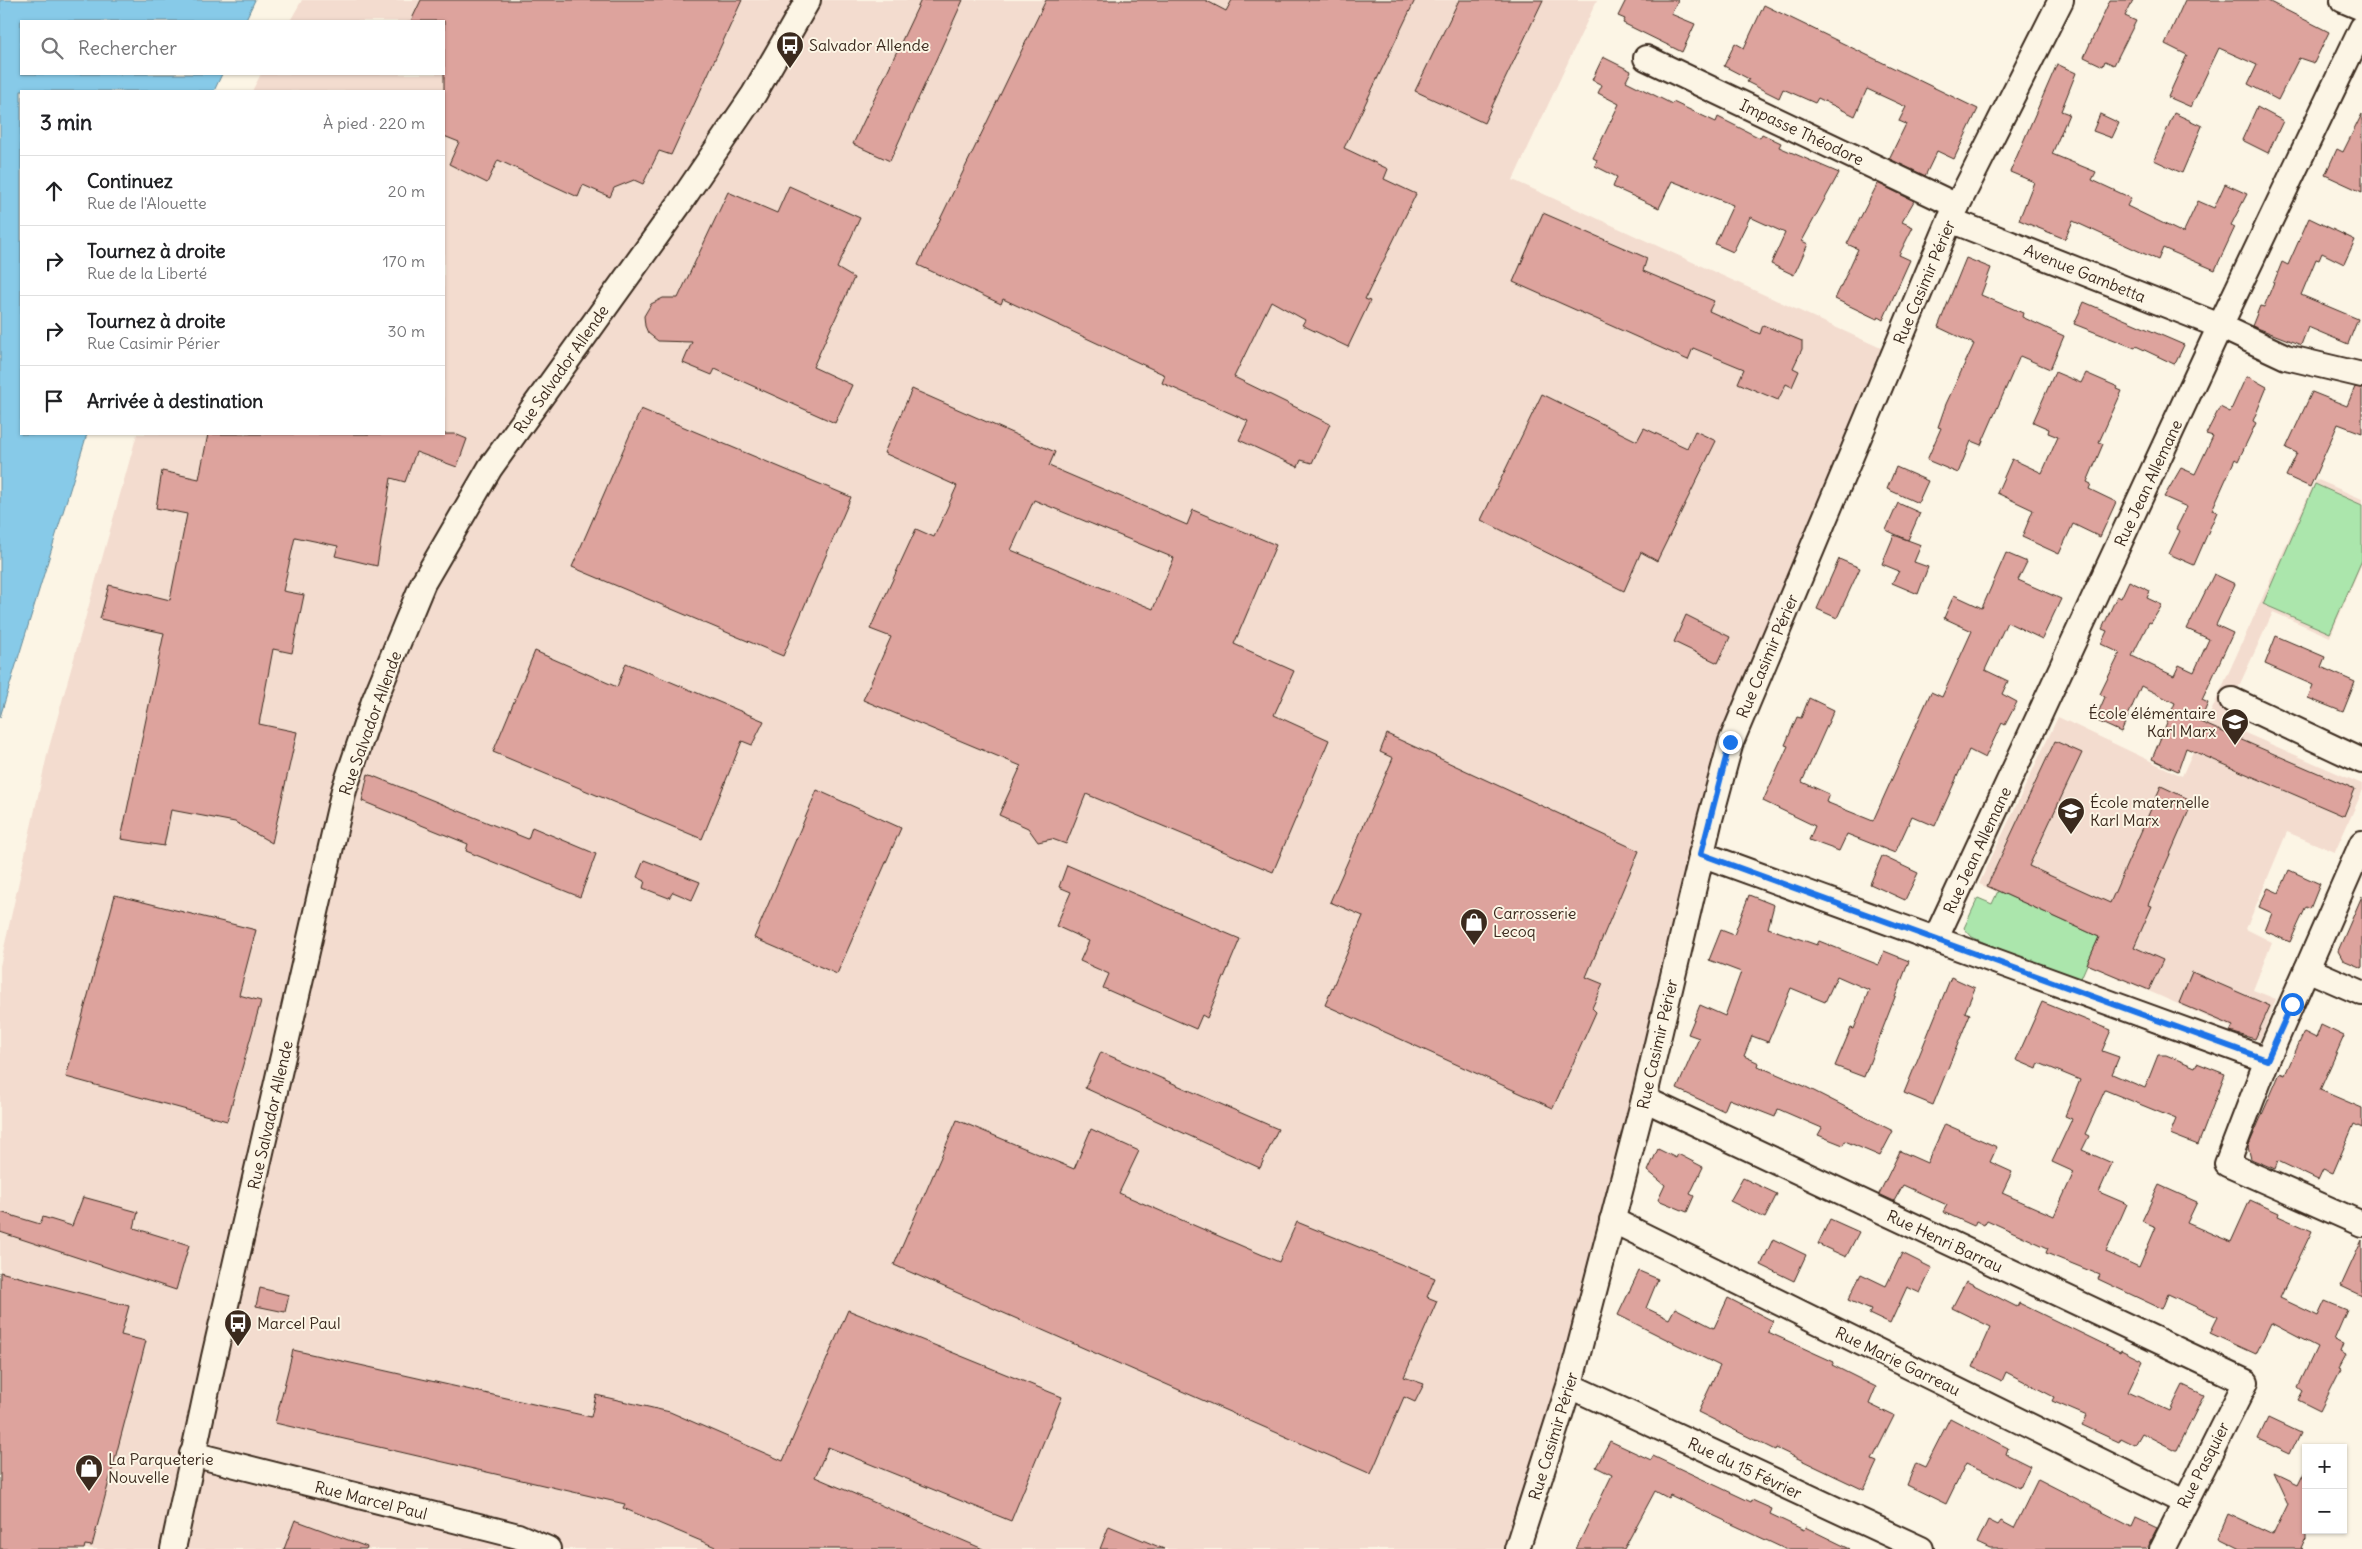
<!DOCTYPE html>
<html lang="fr">
<meta charset="utf-8">
<style>
body{margin:0;font-family:Delius,sans-serif;background:#f2f2f2;color:#202124}
.controls{position:absolute;right:15px;bottom:15px;display:grid;overflow:hidden;border-radius:0px;box-shadow:0 1px 4px #0004}
.controls button{width:45px;height:45px;display:grid;place-items:center;padding:0;border:0;border-bottom:1px solid #e0e0e0;background:#fff;color:#202124;font:25px sans-serif}
.stop{position:absolute;width:15px;height:15px;margin:-11px;border:4px solid #1a73e8;border-radius:50%;background:#fff}
.stop.end{background:#1a73e8;border-color:#fff;box-shadow:0 1px 5px #0008}
.list{margin:0;padding:0;list-style:none}
h2{display:flex;justify-content:space-between;align-items:center;height:65px;margin:0;padding:0 20px;font-size:21px}
h2 small{font-size:16px;font-weight:400;color:#757577}
.list li{display:grid;grid-template-columns:32px 1fr auto;gap:15px;align-items:center;box-sizing:border-box;height:70px;padding:0 20px;border-top:1px solid #e0e0e0}
.list b{display:block;font-size:19px;white-space:nowrap}
.list p{margin:0;font-size:16px;white-space:nowrap;color:#757577}
.list em{font-size:16px;font-style:normal;color:#757577}
.icon{flex:none;width:28px;height:28px;fill:none;stroke:currentColor;stroke-width:2;stroke-linecap:round;stroke-linejoin:round}
.map{position:relative;flex:none;width:2362px;height:1549px;overflow:hidden}
.search{position:absolute;background:#fff;box-shadow:0 1px 4px #0004;left:20px;top:20px;width:425px;height:55px;display:flex;align-items:center;gap:12px;box-sizing:border-box;padding:0 18px;border-radius:0px;color:#757577;font-size:19px}
.panel{position:absolute;background:#fff;box-shadow:0 1px 4px #0004;left:20px;top:90px;width:425px;height:345px;border-radius:0px}
.map>svg:first-child{display:block}
.built{fill:#f3dccf}
.green{fill:#abe6ac;stroke:#738865}
.water{fill:#87cae8;stroke:#698a97}
.building{fill:#dda39d;stroke:#3b2a1e;fill-rule:evenodd}
.lines{fill:none;stroke-linecap:round;stroke-linejoin:round}
.minor-casing{stroke:#3b2a1e;stroke-width:28}
.minor{stroke:#fcf5e5;stroke-width:24}
.route{stroke:#1a73e8;stroke-width:6}
.labels{text-anchor:middle;stroke-width:4;stroke-linejoin:round;paint-order:stroke}
.poi-label{font-size:16px;fill:#3b2a1e;stroke:#fcf5e5;text-anchor:start}
.street-label{font-size:16px;fill:#3b2a1e;stroke:#fcf5e5}
</style>
<div class="map">
<svg width="2362" height="1549" viewBox="0 0 2362 1549">
<rect width="100%" height="100%" fill="#fcf5e5"/>
<filter id="ink" filterUnits="userSpaceOnUse"><feTurbulence type="fractalNoise" baseFrequency=".02" numOctaves="2"/><feDisplacementMap in="SourceGraphic" scale="10" xChannelSelector="R" yChannelSelector="G"/><feConvolveMatrix kernelMatrix="1 2 1 2 8 2 1 2 1" color-interpolation-filters="sRGB"/></filter>
<g filter="url(#ink)">
<g class="built">
<polygon points="302,0 1597,0 1513,180 1894,354 1731,742 1517,1549 0,1549 0,966 48,751 137,434 444,434 444,91 252,91 261,74 444,74 444,21 290,21"/>
<polygon points="2316,479 2362,499 2362,563 2330,637 2273,612 2222,723 2362,784 2362,792 2335,852 2287,832 2246,929 2272,942 2253,990 2276,999 2260,1040 2087,964 2042,911 1979,884 2058,717 2182,776"/>
</g>
<g class="green">
<polygon points="2315,484 2362,505 2362,560 2330,633 2263,604"/>
<polygon points="1998,891 2099,937 2078,985 1972,937 1964,928 1978,898 1992,904"/>
</g>
<polygon class="water" points="0,0 255,0 245,21 21,21 21,74 222,74 214,91 21,91 21,434 87,434 0,717"/>
<g class="building">
<polygon points="421,0 742,0 671,155 659,151 643,184 634,180 614,188 610,197 583,185 578,197 498,160 487,183 449,164 459,142 444,136 444,21 411,21"/>
<polygon points="921,0 963,0 890,161 853,144"/>
<polygon points="1046,0 1205,0 1226,11 1232,0 1415,0 1344,148 1388,169 1384,179 1416,194 1365,299 1370,301 1348,347 1302,325 1305,320 1271,301 1234,377 1330,424 1312,463 1301,460 1298,467 1239,440 1248,421 1162,383 1165,375 1003,299 1001,304 918,265"/>
<polygon points="1459,0 1543,0 1484,123 1415,91"/>
<polygon points="1626,0 1678,0 1671,14 1695,24 1682,52 1623,23 1625,19 1618,16"/>
<polygon points="2110,0 2133,0 2125,16 2136,21 2114,65 2105,61 2103,66 2084,57"/>
<polygon points="2185,0 2266,0 2329,32 2314,63 2299,58 2278,100 2248,84 2257,65 2219,48 2191,107 2168,97 2187,55 2165,44"/>
<polygon points="1764,5 1978,109 1954,159 1937,151 1925,176 1889,159 1906,124 1899,121 1906,107 1867,89 1855,116 1818,98 1815,103 1783,89 1779,98 1747,82 1749,79 1724,66 1735,43 1744,48"/>
<polygon points="1603,57 1631,71 1626,81 1672,104 1673,102 1716,122 1718,117 1760,138 1762,134 1781,143 1779,147 1839,173 1802,241 1808,244 1794,275 1771,264 1785,233 1750,217 1733,252 1715,244 1733,205 1672,181 1659,208 1613,187 1617,177 1595,166 1597,160 1593,158 1619,104 1598,93 1602,85 1592,80"/>
<polygon points="2057,64 2076,73 2061,111 2069,114 2052,154 2096,172 2092,180 2131,198 2127,206 2183,233 2198,201 2214,208 2225,184 2247,194 2231,225 2235,227 2215,270 2163,248 2158,260 2073,221 2065,239 2019,220 2034,182 2010,172"/>
<polygon points="2257,107 2283,121 2268,153 2242,140"/>
<polygon points="2174,113 2202,126 2182,173 2154,160"/>
<polygon points="2100,114 2119,123 2112,138 2093,131"/>
<polygon points="2362,114 2362,192 2325,175 2337,149 2343,152"/>
<polygon points="1878,183 1914,201 1902,222 1913,227 1899,255 1910,260 1883,320 1878,317 1877,319 1835,299 1858,249 1847,244"/>
<polygon points="789,186 860,218 837,268 854,278 813,367 852,385 835,423 715,369 712,375 683,363 692,342 658,341 648,333 645,326 644,316 651,304 663,298 678,298 728,192 777,213"/>
<polygon points="1543,213 1647,258 1643,271 1714,301 1709,311 1760,334 1763,325 1802,341 1802,349 1793,368 1799,371 1792,387 1786,384 1778,400 1738,383 1744,369 1693,348 1688,360 1513,282"/>
<polygon points="2309,218 2355,240 2344,264 2322,253 2319,260 2316,259 2301,295 2358,319 2348,344 2308,327 2301,345 2252,326 2260,306 2264,307 2282,262 2288,265"/>
<polygon points="1966,258 1991,268 1981,295 2023,313 2022,317 2064,336 2050,369 2020,356 1981,445 1971,441 1958,473 1927,460 1941,428 1938,427 1946,404 1974,344 1938,327"/>
<polygon points="2084,302 2184,345 2176,362 2174,364 2136,346 2135,348 2074,324"/>
<polygon points="2055,372 2081,383 2086,373 2118,387 2117,389 2122,391 2099,442 2103,444 2087,482 2091,484 2089,489 2116,502 2100,537 2073,524 2059,554 2022,537 2033,510 1997,493 2012,459 2042,473 2058,437 2048,433 2049,429 2033,422"/>
<polygon points="2246,377 2249,377 2267,387 2253,421 2256,423 2238,461 2235,459 2212,510 2217,512 2194,565 2169,554 2180,531 2176,529 2187,507 2164,497 2181,468 2195,474 2213,436 2206,434 2220,407 2230,412"/>
<polygon points="2355,387 2362,388 2362,433 2338,424 2310,487 2286,476 2297,453 2286,448 2312,392 2347,406"/>
<path d="M912,389L1055,452L1049,466L1187,525L1193,510L1276,545L1234,644L1294,671L1274,715L1329,740L1273,872L1086,794L1066,844L1052,839L1038,842L1028,828L999,815L1021,766L863,700L891,637L870,629L916,529L934,537L957,486L884,453ZM1034,500L1174,558L1153,609L1011,550Z"/>
<polygon points="1542,394 1637,441 1644,428 1687,448 1695,431 1716,441 1657,561 1641,552 1624,591 1481,520"/>
<polygon points="641,409 851,497 783,656 572,567"/>
<polygon points="208,434 455,434 467,439 457,467 416,452 405,482 391,478 377,566 335,556 338,546 295,537 283,591 304,595 292,653 273,649 259,724 297,732 272,843 235,822 171,810 164,846 121,839 164,633 100,619 109,585 170,600 187,514 156,508 162,471 199,479"/>
<polygon points="1896,467 1928,481 1918,503 1887,489"/>
<polygon points="1898,503 1920,513 1908,540 1886,530"/>
<polygon points="1894,535 1921,545 1914,562 1928,567 1918,594 1892,583 1899,571 1882,564"/>
<polygon points="2006,553 2027,562 2018,580 2061,599 2042,639 2007,622 1985,670 2008,681 2002,694 2017,702 2005,725 2002,723 1985,758 1969,750 1935,826 1912,816 1895,853 1847,834 1839,851 1809,840 1815,826 1763,801 1788,746 1785,745 1797,717 1801,718 1809,698 1834,710 1802,782 1829,794 1826,802 1873,821 1931,692 1942,697 1972,631 1944,618 1954,595 1982,608"/>
<polygon points="1839,559 1860,568 1837,618 1817,609"/>
<polygon points="2214,574 2235,584 2216,625 2233,633 2202,700 2208,703 2200,722 2355,789 2344,816 2186,748 2178,771 2152,759 2175,703 2141,686 2121,732 2095,720 2105,697 2100,694 2120,653 2101,644 2107,631 2102,629 2117,596 2121,598 2129,581 2150,591 2147,598 2162,605 2151,623 2149,622 2132,656 2174,676 2179,665 2194,672 2209,639 2187,629"/>
<polygon points="1686,615 1730,637 1718,663 1674,642"/>
<polygon points="2276,636 2325,657 2321,667 2355,682 2343,712 2308,698 2313,685 2265,664"/>
<polygon points="535,651 617,687 626,663 764,721 752,745 742,741 702,839 493,752"/>
<polygon points="1387,734 1639,851 1586,977 1603,984 1592,1008 1596,1012 1553,1108 1325,1005 1363,916 1330,902 1393,758 1380,752"/>
<polygon points="2055,741 2082,753 2029,866 2110,903 2161,786 2193,801 2148,905 2152,906 2134,947 2163,960 2149,990 2087,964 2099,937 1987,886"/>
<polygon points="368,774 528,839 532,827 596,854 580,897 466,851 468,844 362,801"/>
<polygon points="817,790 901,828 837,974 754,938"/>
<polygon points="1882,856 1918,873 1905,900 1870,884"/>
<polygon points="644,860 700,882 692,900 673,892 669,898 643,888 645,881 637,877"/>
<polygon points="1067,865 1240,939 1207,1018 1202,1015 1196,1029 1103,988 1109,974 1080,961 1089,941 1056,926 1071,892 1059,887"/>
<polygon points="2289,870 2320,884 2310,909 2306,907 2290,942 2265,931 2272,913 2259,907 2268,888 2279,893"/>
<polygon points="115,895 256,930 239,995 261,1001 227,1121 66,1077"/>
<polygon points="1749,895 1774,905 1768,928 1817,945 1819,941 1879,965 1884,951 1909,961 1864,1077 1835,1066 1851,1028 1854,1029 1869,990 1837,976 1825,1002 1791,988 1768,1042 1752,1036 1744,1056 1759,1063 1758,1066 1804,1086 1893,1131 1880,1156 1845,1141 1843,1145 1818,1135 1822,1128 1778,1109 1775,1117 1729,1099 1724,1111 1677,1089 1699,1038 1688,1034 1700,1005 1725,1016 1741,972 1709,960 1721,930 1734,935"/>
<polygon points="2362,896 2362,968 2343,960 2338,951"/>
<polygon points="2192,972 2270,1006 2255,1039 2230,1032 2233,1026 2179,1003"/>
<polygon points="1951,977 1975,988 1965,1012 1970,1014 1933,1105 1904,1093"/>
<polygon points="2042,1002 2111,1030 2102,1051 2119,1057 2112,1074 2145,1088 2158,1055 2166,1055 2195,1067 2197,1063 2225,1074 2198,1145 2170,1134 2176,1119 2105,1090 2085,1134 2089,1136 2082,1150 2112,1163 2099,1192 2127,1204 2106,1252 2139,1267 2156,1227 2142,1221 2159,1185 2197,1202 2187,1223 2231,1242 2250,1200 2279,1213 2278,1216 2312,1231 2280,1298 2318,1316 2325,1301 2347,1310 2334,1340 2343,1344 2340,1352 2346,1355 2339,1368 2341,1369 2320,1411 2298,1400 2303,1391 2298,1387 2317,1347 2271,1323 2256,1354 2210,1333 2218,1317 2168,1294 2162,1309 2098,1279 2100,1275 2046,1253 2048,1248 1987,1220 1984,1225 1976,1221 1974,1226 1943,1212 1947,1205 1903,1185 1894,1201 1879,1194 1900,1151 1927,1163 1945,1124 1997,1147 1990,1162 2012,1172 2002,1193 2054,1216 2074,1172 2052,1162 2072,1119 2065,1116 2080,1080 2039,1063 2037,1069 2016,1060"/>
<polygon points="2321,1025 2344,1036 2320,1090 2362,1108 2362,1128 2354,1124 2333,1173 2323,1169 2318,1180 2278,1161 2275,1169 2251,1159 2248,1147 2280,1073 2285,1075 2304,1032 2316,1038"/>
<polygon points="1101,1052 1278,1129 1260,1168 1085,1088"/>
<polygon points="957,1120 1074,1169 1091,1129 1139,1151 1119,1193 1279,1262 1297,1222 1435,1278 1427,1297 1437,1301 1404,1377 1424,1384 1415,1402 1404,1397 1371,1474 894,1265"/>
<polygon points="1658,1149 1676,1158 1678,1154 1703,1167 1690,1194 1694,1196 1687,1212 1658,1200 1665,1185 1648,1171"/>
<polygon points="1743,1178 1777,1194 1765,1218 1730,1201"/>
<polygon points="83,1197 138,1212 134,1228 189,1245 176,1290 0,1232 0,1212 40,1224 43,1217 72,1226"/>
<polygon points="1830,1219 1859,1232 1846,1257 1818,1244"/>
<polygon points="1773,1239 1806,1255 1794,1281 1761,1265"/>
<polygon points="2362,1240 2362,1296 2341,1286"/>
<polygon points="1902,1253 1932,1268 1920,1293 1907,1287 1890,1324 1869,1314 1871,1310 1848,1300 1861,1274 1886,1286"/>
<polygon points="1639,1271 1658,1279 1646,1308 1669,1319 1675,1308 1714,1328 1728,1298 1773,1321 1768,1332 1834,1362 1832,1365 1876,1387 1869,1404 1894,1416 1872,1460 1877,1462 1864,1490 1776,1448 1775,1450 1698,1412 1720,1366 1618,1315"/>
<polygon points="0,1272 129,1306 121,1335 146,1341 92,1546 85,1545 84,1549 0,1549"/>
<polygon points="1966,1281 2017,1307 2019,1303 2120,1352 2121,1350 2143,1361 2128,1392 2170,1411 2183,1385 2204,1395 2177,1450 2175,1450 2142,1433 2135,1445 2121,1438 2119,1442 2082,1425 2087,1416 2052,1401 2054,1397 2006,1372 2002,1381 1973,1367 1991,1327 1952,1308"/>
<polygon points="260,1288 289,1295 285,1312 256,1306"/>
<polygon points="848,1310 1062,1397 1011,1521 828,1447 815,1477 983,1549 720,1549 623,1508 625,1504 275,1423 293,1350 591,1417 596,1395 670,1412 783,1461"/>
<polygon points="1950,1418 2008,1448 2006,1454 2030,1466 2020,1488 1966,1463 1946,1504 1907,1485 1916,1463 1925,1467"/>
<polygon points="2268,1418 2300,1433 2290,1454 2258,1439"/>
<polygon points="1610,1441 1651,1460 1653,1456 1751,1502 1752,1500 1772,1509 1770,1514 1804,1530 1805,1527 1850,1549 1785,1549 1670,1495 1668,1498 1655,1491 1624,1549 1576,1549 1612,1475 1596,1467"/>
<polygon points="2306,1468 2306,1540 2305,1539 2301,1548 2303,1549 2242,1549 2218,1537 2228,1514 2273,1535 2288,1504 2273,1472 2298,1484"/>
<polygon points="2038,1479 2132,1527 2136,1518 2157,1528 2146,1549 1990,1549 1977,1543 1988,1520 1998,1525 2001,1521 2014,1528"/>
<polygon points="295,1520 367,1547 366,1549 284,1549"/>
<polygon points="1109,1526 1164,1549 1100,1549"/>
</g>
<g class="lines">
<g class="minor-casing">
<g id="minor">
<polyline points="2343,0 2362,8"/>
<polyline points="1646,58 1957,206"/>
<polyline points="1950,220 2220,326 2286,357 2362,375"/>
<polyline points="2232,700 2362,761"/>
<polyline points="2362,843 2267,1060 2227,1164 2362,1224"/>
<polyline points="1701,854 2267,1060"/>
<polyline points="1936,938 2220,326 2362,28"/>
<polyline points="2307,969 2362,993"/>
<polyline points="1644,1099 2246,1382 2162,1549"/>
<polyline points="1612,1220 2184,1502"/>
<polyline points="1570,1386 1921,1549"/>
<polyline points="192,1454 518,1536 548,1549"/>
<polyline points="173,1549 214,1357 344,790 374,701 423,583 490,468 678,206 754,94 808,0"/>
<polyline points="1517,1549 1571,1380 1644,1099 1710,819 1731,742 1950,220 2061,0"/>
</g>
</g>
<use href="#minor" class="minor"/>
</g>
</g>
<g class="lines" filter="url(#ink)">
<polyline class="route" points="1730,742 1701,854 2267,1060 2292,1004"/>
</g>
<defs>
<g id="bus-pin" transform="scale(1.4375)"><path d="M0 17L-7.5 6A9.5 9.5 0 1 1 7.5 6Z" fill="#3b2a1e" stroke="#fcf5e5"/><path d="M-5-6H5V4H4V6H2V4H-2V6H-4V4H-5ZM-3.5-4V0h7V-4ZM-3.5 1.2v1.5H-2V1.2ZM2 1.2v1.5H3.5V1.2Z" fill="#fff"/></g>
<g id="school-pin" transform="scale(1.4375)"><path d="M0 17L-7.5 6A9.5 9.5 0 1 1 7.5 6Z" fill="#3b2a1e" stroke="#fcf5e5"/><path d="M0-5L7-2L0 1L-7-2ZM-4 1L0 2.5L4 1V4Q0 6-4 4Z" fill="#fff"/></g>
<g id="shop-pin" transform="scale(1.4375)"><path d="M0 17L-7.5 6A9.5 9.5 0 1 1 7.5 6Z" fill="#3b2a1e" stroke="#fcf5e5"/><path d="M-5-2.5h2.3a2.7 3.5 0 0 1 5.4 0H5L5.5 6h-11ZM-1.5-2.5h3a1.5 2.3 0 0 0-3 0Z" fill="#fff"/></g>
</defs>
<g fill-rule="evenodd">
<use href="#bus-pin" x="790" y="45"/>
<use href="#school-pin" x="2235" y="722"/>
<use href="#school-pin" x="2071" y="811"/>
<use href="#shop-pin" x="1474" y="922"/>
<use href="#bus-pin" x="238" y="1323"/>
<use href="#shop-pin" x="89" y="1468"/>
</g>
<g class="labels">
<g class="poi-label">
<text x="809" y="51">Salvador Allende</text>
<text x="2216" y="719" text-anchor="end">École élémentaire<tspan x="2216" dy="18">Karl Marx</tspan></text>
<text x="2090" y="808">École maternelle<tspan x="2090" dy="18">Karl Marx</tspan></text>
<text x="1493" y="919">Carrosserie<tspan x="1493" dy="18">Lecoq</tspan></text>
<text x="257" y="1329">Marcel Paul</text>
<text x="108" y="1465">La Parqueterie<tspan x="108" dy="18">Nouvelle</tspan></text>
</g>
<g class="street-label">
<text transform="translate(1802 132) rotate(25)" y="6">Impasse Théodore</text>
<text transform="translate(2085 273) rotate(22)" y="6">Avenue Gambetta</text>
<text transform="translate(1924 282) rotate(-67)" y="6">Rue Casimir Périer</text>
<text transform="translate(561 369) rotate(-55)" y="6">Rue Salvador Allende</text>
<text transform="translate(2148 483) rotate(-65)" y="6">Rue Jean Allemane</text>
<text transform="translate(1767 656) rotate(-67)" y="6">Rue Casimir Périer</text>
<text transform="translate(370 723) rotate(-70)" y="6">Rue Salvador Allende</text>
<text transform="translate(1977 850) rotate(-65)" y="6">Rue Jean Allemane</text>
<text transform="translate(1657 1044) rotate(-77)" y="6">Rue Casimir Périer</text>
<text transform="translate(270 1115) rotate(-77)" y="6">Rue Salvador Allende</text>
<text transform="translate(1945 1241) rotate(25)" y="6">Rue Henri Barrau</text>
<text transform="translate(1898 1361) rotate(26)" y="6">Rue Marie Garreau</text>
<text transform="translate(1553 1436) rotate(-73)" y="6">Rue Casimir Périer</text>
<text transform="translate(2203 1465) rotate(-63)" y="6">Rue Pasquier</text>
<text transform="translate(1745 1468) rotate(25)" y="6">Rue du 15 Février</text>
<text transform="translate(371 1500) rotate(14)" y="6">Rue Marcel Paul</text>
</g>
</g>
</svg>
<div class="controls">
<button>+</button>
<button>−</button>
</div>
<div class="stop" style="left:2292px;top:1004px"></div>
<div class="stop end" style="left:1730px;top:742px"></div>
<div class="search"><svg class="icon" aria-label="search" viewBox="0 0 24 24"><circle cx="10" cy="10" r="6"/><path d="M15 15l6 6"/></svg>Rechercher</div>
<section class="panel">
<h2>3 min<small>À pied · 220 m</small></h2>
<ul class="list">
<li><svg class="icon" aria-label="ahead" viewBox="0 0 24 24"><path d="M12 20V5M6 11l6-6 6 6"/></svg><div><b>Continuez</b><p>Rue de l'Alouette</p></div><em>20 m</em></li>
<li><svg class="icon" aria-label="right" viewBox="0 0 24 24"><path d="M7 20v-9h11M14 6l5 5-5 5"/></svg><div><b>Tournez à droite</b><p>Rue de la Liberté</p></div><em>170 m</em></li>
<li><svg class="icon" aria-label="right" viewBox="0 0 24 24"><path d="M7 20v-9h11M14 6l5 5-5 5"/></svg><div><b>Tournez à droite</b><p>Rue Casimir Périer</p></div><em>30 m</em></li>
<li><svg class="icon" aria-label="arrive" viewBox="0 0 24 24"><path d="M6 21V4h12l-3 4 3 4H6"/></svg><div><b>Arrivée à destination</b></div></li>
</ul>
</section>
</div>
